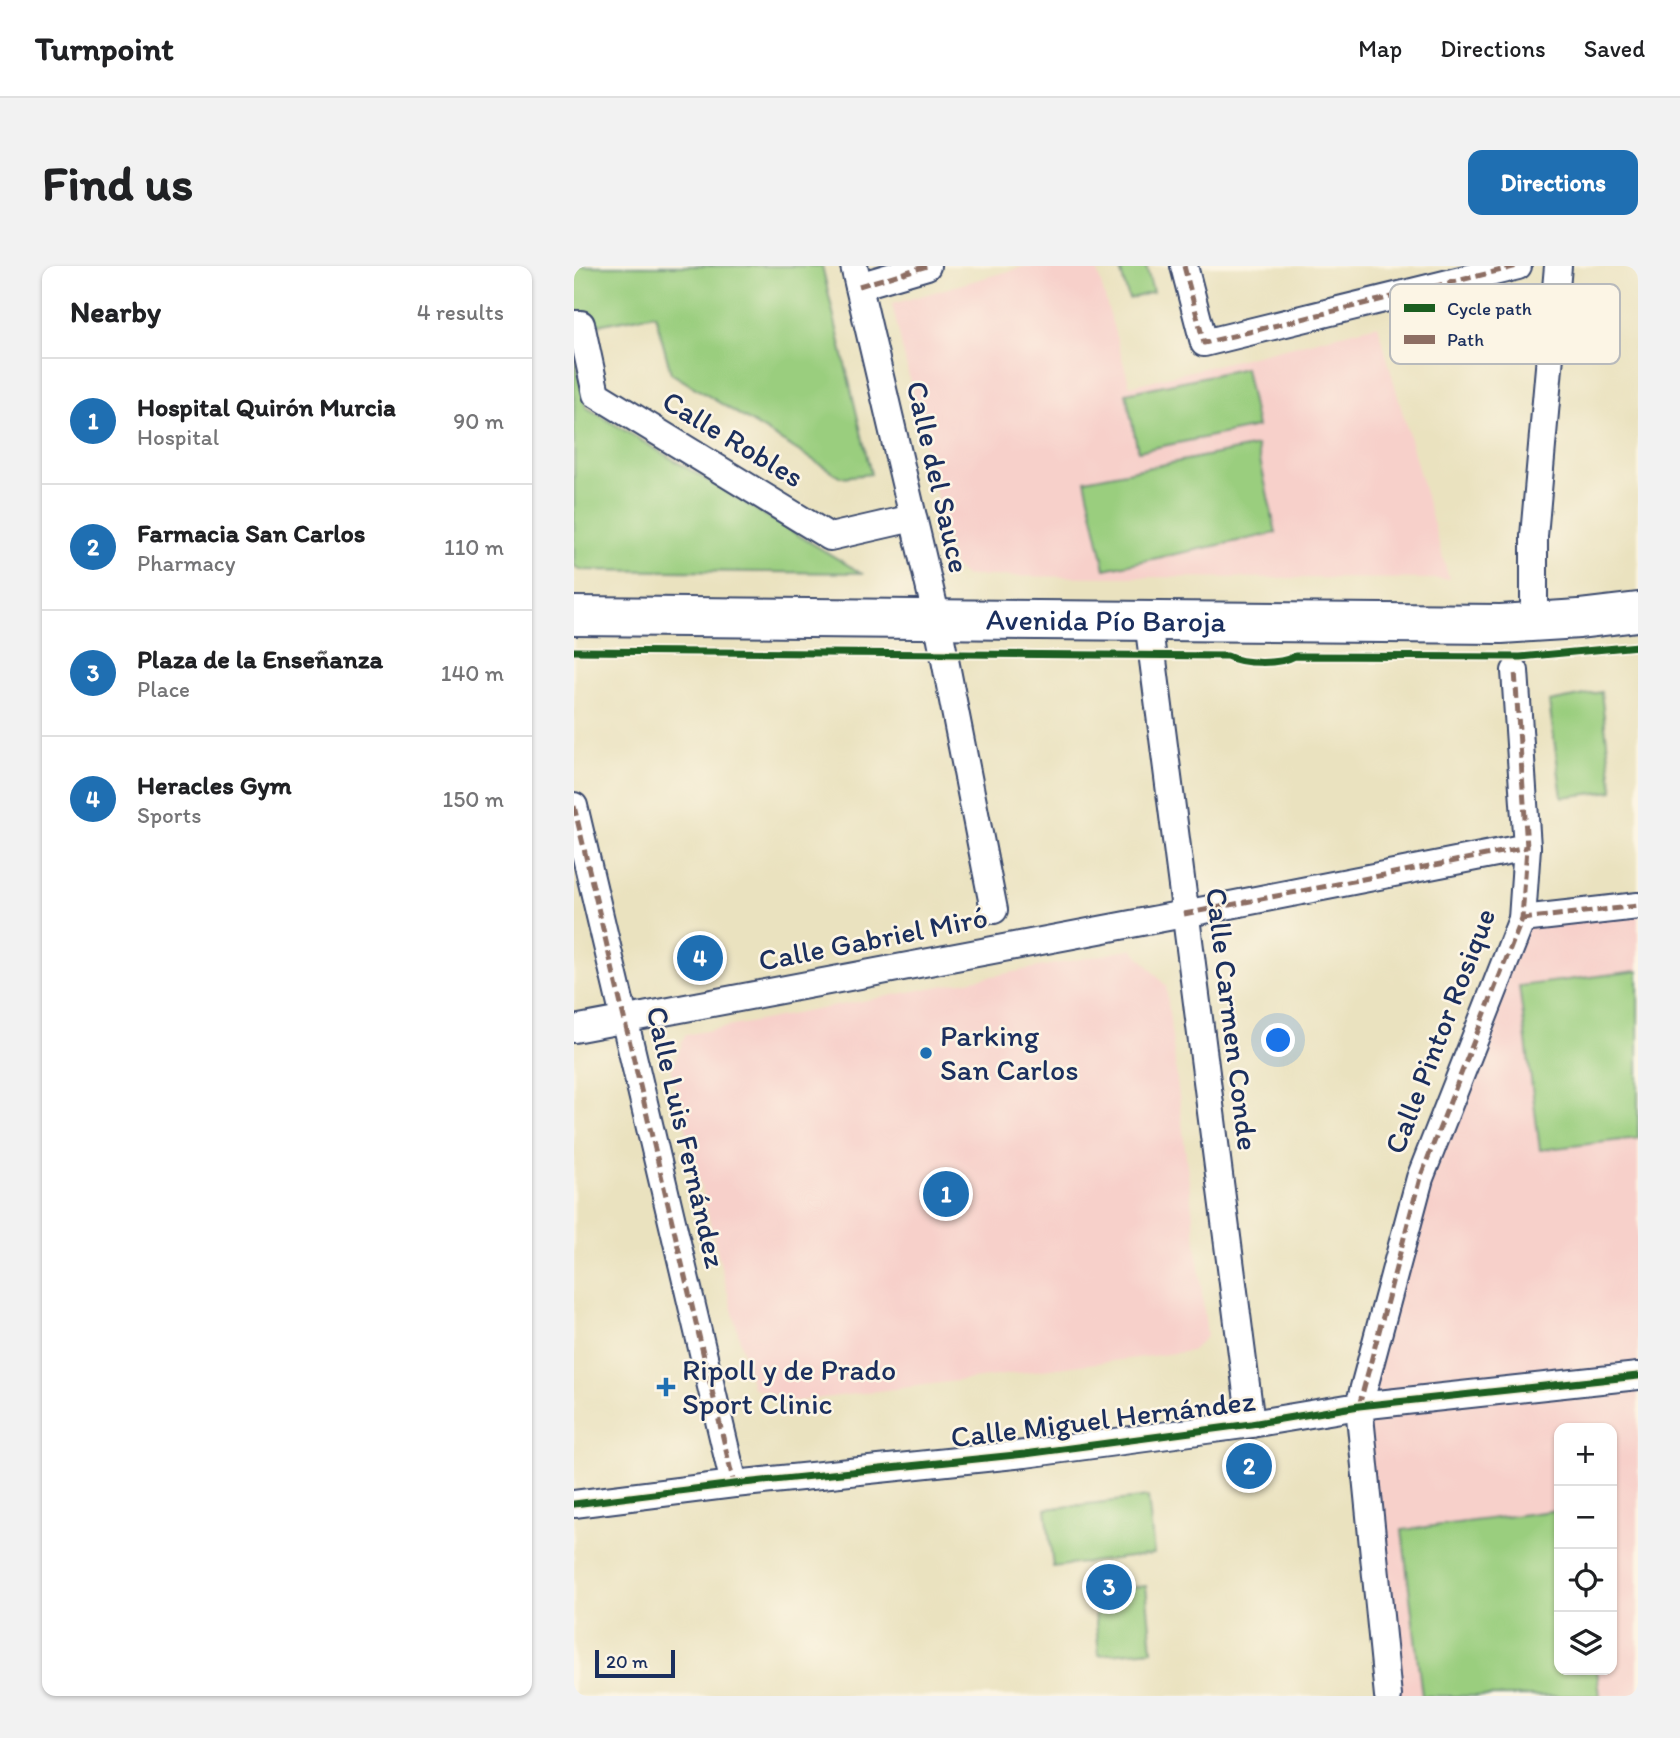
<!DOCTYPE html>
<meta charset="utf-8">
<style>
body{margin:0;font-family:Itim,sans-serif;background:#f2f2f2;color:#202124}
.controls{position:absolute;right:21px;bottom:21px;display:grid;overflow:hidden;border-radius:14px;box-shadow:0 2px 5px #0004}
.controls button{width:63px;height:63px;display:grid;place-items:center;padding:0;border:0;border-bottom:2px solid #e0e0e0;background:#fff;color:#202124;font:35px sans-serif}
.scale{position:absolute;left:21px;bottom:18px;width:80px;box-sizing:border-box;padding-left:7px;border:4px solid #1b2f5e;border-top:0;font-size:19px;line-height:24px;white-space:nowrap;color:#1b2f5e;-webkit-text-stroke:5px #fcf5e5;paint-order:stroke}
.you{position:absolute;left:705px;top:775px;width:24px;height:24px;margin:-18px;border:5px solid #fff;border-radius:50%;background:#1a73e8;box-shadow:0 0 0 10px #1a73e833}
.badge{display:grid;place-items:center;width:46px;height:46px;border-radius:50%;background:#1f6fb2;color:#fff;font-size:23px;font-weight:700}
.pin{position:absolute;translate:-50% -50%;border:4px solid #fff;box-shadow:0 2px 7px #0006}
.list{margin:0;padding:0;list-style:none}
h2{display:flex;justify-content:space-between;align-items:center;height:91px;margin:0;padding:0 28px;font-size:30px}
h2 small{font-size:23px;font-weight:400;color:#757577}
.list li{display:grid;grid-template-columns:46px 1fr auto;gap:21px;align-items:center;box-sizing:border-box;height:126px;padding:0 28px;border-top:2px solid #e0e0e0}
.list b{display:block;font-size:26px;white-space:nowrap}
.list p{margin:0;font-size:23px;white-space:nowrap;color:#757577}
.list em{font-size:23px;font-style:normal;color:#757577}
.icon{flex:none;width:38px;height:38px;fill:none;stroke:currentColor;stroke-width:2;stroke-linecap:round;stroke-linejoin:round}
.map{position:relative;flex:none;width:1064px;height:1430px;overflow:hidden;border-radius:14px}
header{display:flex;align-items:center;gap:42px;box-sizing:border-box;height:98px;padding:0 35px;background:#fff;border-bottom:2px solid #e0e0e0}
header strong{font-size:33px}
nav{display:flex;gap:38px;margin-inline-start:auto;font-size:24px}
.intro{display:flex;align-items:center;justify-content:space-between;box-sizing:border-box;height:168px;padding:0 42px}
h1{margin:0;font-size:49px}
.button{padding:18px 32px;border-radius:14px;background:#1f6fb2;color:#fff;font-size:24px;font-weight:700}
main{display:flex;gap:42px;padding:0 42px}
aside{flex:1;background:#fff;border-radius:14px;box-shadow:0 2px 5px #0004}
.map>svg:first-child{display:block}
.built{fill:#f7d0ca;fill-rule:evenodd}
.green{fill:#9ace7e;stroke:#5a7e6e;stroke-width:2}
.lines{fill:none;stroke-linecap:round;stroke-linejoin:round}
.street-casing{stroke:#3a4a6d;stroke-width:30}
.secondary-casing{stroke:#3a4a6d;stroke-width:42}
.street{stroke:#fff;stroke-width:26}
.secondary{stroke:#fff;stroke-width:38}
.quiet{stroke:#8d6e63;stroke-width:5;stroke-dasharray:10 5;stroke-linecap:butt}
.cycleway-casing{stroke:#fcf5e5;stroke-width:11}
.cycleway{stroke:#1b5e20;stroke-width:7}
.poi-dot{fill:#1f6fb2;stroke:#fcf5e5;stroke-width:2.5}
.labels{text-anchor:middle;stroke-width:5;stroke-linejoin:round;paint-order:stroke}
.street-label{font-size:30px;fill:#1b2f5e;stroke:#fcf5e5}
.poi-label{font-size:30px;fill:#1b2f5e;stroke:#fcf5e5;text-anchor:start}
.key{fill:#fcf5e5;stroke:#b8babc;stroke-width:2}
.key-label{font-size:19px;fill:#1b2f5e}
</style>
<header>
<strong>Turnpoint</strong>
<nav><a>Map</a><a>Directions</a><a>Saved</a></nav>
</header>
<div class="intro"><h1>Find us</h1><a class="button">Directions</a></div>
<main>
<aside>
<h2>Nearby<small>4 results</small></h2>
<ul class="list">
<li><span class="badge">1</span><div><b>Hospital Quirón Murcia</b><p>Hospital</p></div><em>90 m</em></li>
<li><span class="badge">2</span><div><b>Farmacia San Carlos</b><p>Pharmacy</p></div><em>110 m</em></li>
<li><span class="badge">3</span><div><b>Plaza de la Enseñanza</b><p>Place</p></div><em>140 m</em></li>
<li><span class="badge">4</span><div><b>Heracles Gym</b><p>Sports</p></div><em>150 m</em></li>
</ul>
</aside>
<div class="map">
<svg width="1064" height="1430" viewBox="0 0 1064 1430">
<rect width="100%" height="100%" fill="#fcf5e5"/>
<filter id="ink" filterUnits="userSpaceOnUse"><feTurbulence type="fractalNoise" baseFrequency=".0143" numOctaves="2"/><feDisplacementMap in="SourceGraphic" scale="14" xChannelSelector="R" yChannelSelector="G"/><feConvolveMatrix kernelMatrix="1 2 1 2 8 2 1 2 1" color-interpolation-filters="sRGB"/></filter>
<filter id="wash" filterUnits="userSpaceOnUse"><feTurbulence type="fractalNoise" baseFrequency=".00686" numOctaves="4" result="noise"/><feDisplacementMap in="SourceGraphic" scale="28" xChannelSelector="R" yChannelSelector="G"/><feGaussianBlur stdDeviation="1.57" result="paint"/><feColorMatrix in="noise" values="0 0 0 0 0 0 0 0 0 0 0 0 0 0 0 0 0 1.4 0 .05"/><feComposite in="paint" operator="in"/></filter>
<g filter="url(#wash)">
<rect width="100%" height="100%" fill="#eae2bf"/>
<g class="built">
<polygon points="452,0 522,0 556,120 804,59 875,313 391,310 379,300 318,38"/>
<path d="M1064,640V1430H814L785,1140L846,912L948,653ZM985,1162H1038V1404H985Z"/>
<polygon points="559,683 592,720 633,1070 617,1085 218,1136 178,1121 97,805 111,769"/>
</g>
<g class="green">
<polygon points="0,0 248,0 297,208 267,211 97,107 81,48 18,60 17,47 0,45"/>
<polygon points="545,0 572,0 579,26 555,33"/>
<polygon points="0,91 12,141 287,307 5,304 0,299"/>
<polygon points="671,102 683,161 564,185 552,127"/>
<polygon points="683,180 702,267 531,303 511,214"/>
<polygon points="1027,426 1039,525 988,531 975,436"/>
<polygon points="1064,705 1064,872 966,884 945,720"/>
<polygon points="574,1231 580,1288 479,1301 472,1243"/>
<polygon points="985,1244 985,1404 1023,1404 1026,1430 848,1430 828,1264"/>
<polygon points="572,1320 578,1384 525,1389 519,1325"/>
</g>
</g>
<g filter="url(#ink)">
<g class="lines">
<g class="street-casing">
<g id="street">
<polyline points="280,0 363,353 420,644"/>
<polyline points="610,0 630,77 944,0"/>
<polyline points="285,20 353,0"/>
<polyline points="0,58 7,58 22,128 256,271 339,252"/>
<polyline points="574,355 677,1158"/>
<polyline points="960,356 960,270 984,0"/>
<polyline points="0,540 160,1218"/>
<polyline points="948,653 1064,640"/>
<polyline points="0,763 610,648 953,581"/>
<polyline points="0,1238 160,1218 451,1188 677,1158 785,1140 1064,1110"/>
<polyline points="814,1430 785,1140 846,912 948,653 953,581 941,405"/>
</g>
</g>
<g class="secondary-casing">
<g id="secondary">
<path id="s1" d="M0,350L927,358L1005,353L1064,346"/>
</g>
</g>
<use href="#street" class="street"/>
<use href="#secondary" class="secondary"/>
<g class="quiet">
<polyline points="610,0 630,77 944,0"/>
<polyline points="285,20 353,0"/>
<polyline points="0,540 160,1218"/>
<polyline points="610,648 953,581"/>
<polyline points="948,653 1064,640"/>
<polyline points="785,1140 846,912 948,653 953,581 941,405"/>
</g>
<g class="cycleway-casing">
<g id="cycleway">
<path d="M0,385L653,390C669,398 705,399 721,390L946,391L1064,380"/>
<polyline points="0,1238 160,1218 451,1188 677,1158 785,1140 1064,1110"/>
</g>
</g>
<use href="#cycleway" class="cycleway"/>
</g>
</g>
<g class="poi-dot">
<circle cx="352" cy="787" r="7"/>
<path d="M88.5 1110.5h7v7h7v7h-7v7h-7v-7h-7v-7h7z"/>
</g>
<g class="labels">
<g class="street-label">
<text transform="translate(159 173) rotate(31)" y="10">Calle Robles</text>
<text transform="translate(364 211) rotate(77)" y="10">Calle del Sauce</text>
<text dy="10" stroke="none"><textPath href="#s1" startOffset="532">Avenida Pío Baroja</textPath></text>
<text transform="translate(299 673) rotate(-11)" y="10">Calle Gabriel Miró</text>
<text transform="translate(658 753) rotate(83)" y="10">Calle Carmen Conde</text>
<text transform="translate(866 765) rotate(-69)" y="10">Calle Pintor Rosique</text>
<text transform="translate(112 871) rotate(77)" y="10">Calle Luis Fernández</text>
<text transform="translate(529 1153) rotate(-7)" y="10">Calle Miguel Hernández</text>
</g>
<g class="poi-label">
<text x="366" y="780">Parking<tspan x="366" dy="34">San Carlos</tspan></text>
<text x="108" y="1114">Ripoll y de Prado<tspan x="108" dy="34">Sport Clinic</tspan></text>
</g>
</g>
<rect x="816" y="18" width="230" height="80" rx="10" class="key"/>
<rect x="830" y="38" width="31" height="8" fill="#1b5e20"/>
<rect x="830" y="69" width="31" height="9" fill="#8d6e63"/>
<g class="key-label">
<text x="873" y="49">Cycle path</text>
<text x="873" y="80">Path</text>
</g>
</svg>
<div class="controls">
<button>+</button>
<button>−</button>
<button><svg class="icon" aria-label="locate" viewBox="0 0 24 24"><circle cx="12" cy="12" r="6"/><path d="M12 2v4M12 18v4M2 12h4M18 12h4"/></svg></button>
<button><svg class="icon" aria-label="layers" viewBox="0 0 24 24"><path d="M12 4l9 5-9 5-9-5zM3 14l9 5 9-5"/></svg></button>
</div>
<div class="scale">20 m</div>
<div class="you"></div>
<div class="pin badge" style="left:372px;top:928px">1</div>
<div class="pin badge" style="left:675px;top:1200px">2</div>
<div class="pin badge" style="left:535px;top:1321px">3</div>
<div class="pin badge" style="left:126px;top:692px">4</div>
</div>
</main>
